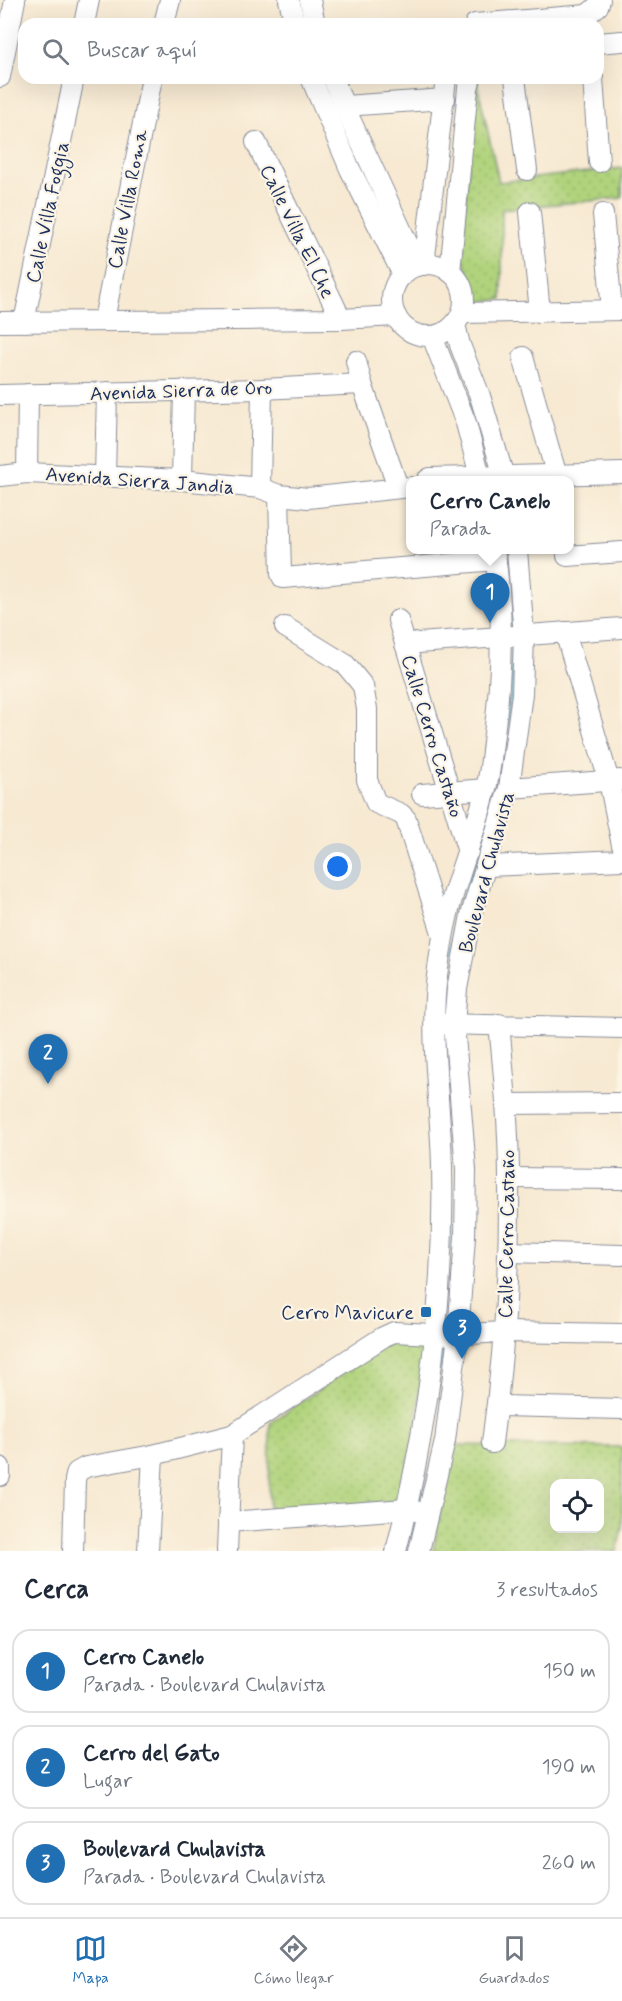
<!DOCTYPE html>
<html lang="es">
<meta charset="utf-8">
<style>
body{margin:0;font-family:Mynerve,sans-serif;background:#f2f2f3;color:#1f2937}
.controls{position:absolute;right:18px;bottom:18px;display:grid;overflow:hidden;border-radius:12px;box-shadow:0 6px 24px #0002}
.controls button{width:54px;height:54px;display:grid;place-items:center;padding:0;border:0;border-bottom:2px solid #e0e1e3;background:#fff;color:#1f2937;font:30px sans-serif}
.you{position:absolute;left:338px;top:867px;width:21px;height:21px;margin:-15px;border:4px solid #fff;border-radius:50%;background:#1a73e8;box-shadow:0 0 0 9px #1a73e833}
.badge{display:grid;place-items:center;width:39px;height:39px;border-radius:50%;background:#1f6fb2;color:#fff;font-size:20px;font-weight:700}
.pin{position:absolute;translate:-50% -50px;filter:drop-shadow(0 2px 3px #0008)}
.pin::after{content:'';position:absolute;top:32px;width:21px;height:18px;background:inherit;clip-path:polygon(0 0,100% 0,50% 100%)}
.popup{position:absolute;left:406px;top:476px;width:168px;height:78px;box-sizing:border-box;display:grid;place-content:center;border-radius:12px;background:#fff;filter:drop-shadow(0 2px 4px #0005);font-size:20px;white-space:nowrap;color:#747a83}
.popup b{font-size:22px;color:#1f2937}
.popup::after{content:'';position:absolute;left:50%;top:100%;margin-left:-12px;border:12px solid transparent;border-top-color:#fff}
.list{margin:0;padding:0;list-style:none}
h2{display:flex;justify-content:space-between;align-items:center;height:78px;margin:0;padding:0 24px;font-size:26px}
h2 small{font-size:20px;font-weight:400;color:#747a83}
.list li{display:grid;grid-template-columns:39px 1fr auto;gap:18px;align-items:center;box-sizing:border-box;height:84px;margin:0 12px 12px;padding:0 12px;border:2px solid #e0e1e3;border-radius:18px}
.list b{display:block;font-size:22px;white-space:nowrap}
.list p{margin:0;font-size:20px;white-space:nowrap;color:#747a83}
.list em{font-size:20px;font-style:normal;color:#747a83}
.icon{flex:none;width:33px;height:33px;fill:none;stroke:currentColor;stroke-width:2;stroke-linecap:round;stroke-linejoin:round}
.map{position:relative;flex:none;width:622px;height:1551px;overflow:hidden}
.search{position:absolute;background:#fff;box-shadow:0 6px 24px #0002;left:18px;right:18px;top:18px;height:66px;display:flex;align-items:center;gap:15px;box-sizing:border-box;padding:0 21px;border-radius:18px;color:#747a83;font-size:22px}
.sheet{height:366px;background:#fff}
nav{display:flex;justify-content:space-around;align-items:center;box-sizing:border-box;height:84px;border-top:2px solid #e0e1e3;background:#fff;font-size:16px;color:#747a83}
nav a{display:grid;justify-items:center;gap:3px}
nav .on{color:#1f6fb2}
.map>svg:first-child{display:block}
.grass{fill:url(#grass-dots);stroke:#66816d;stroke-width:1.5;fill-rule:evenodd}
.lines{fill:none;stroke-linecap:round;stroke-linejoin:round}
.stream{stroke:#4fb6cd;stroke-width:4}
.minor-casing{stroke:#898c98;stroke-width:22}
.minor{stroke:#fff;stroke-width:20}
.poi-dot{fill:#1f6fb2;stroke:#fcf5e5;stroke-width:2}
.labels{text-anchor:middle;stroke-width:4.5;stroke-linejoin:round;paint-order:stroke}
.street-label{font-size:20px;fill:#1b2f5e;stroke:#fcf5e5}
.poi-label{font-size:20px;fill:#1b2f5e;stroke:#fcf5e5;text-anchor:end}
</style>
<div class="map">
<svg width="622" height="1551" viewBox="0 0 622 1551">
<defs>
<pattern id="grass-dots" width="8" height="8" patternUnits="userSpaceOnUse" patternTransform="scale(1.5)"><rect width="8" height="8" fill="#b0d37c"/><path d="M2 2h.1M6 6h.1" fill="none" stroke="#97b56e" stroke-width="1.8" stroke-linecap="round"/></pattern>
</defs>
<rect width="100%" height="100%" fill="#fcf5e5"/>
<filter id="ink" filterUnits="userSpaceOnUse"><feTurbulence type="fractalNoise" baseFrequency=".0167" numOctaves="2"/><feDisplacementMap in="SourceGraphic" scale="12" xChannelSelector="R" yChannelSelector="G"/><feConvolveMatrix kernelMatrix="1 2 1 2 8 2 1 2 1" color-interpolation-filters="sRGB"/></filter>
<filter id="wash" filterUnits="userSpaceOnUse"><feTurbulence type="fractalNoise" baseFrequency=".008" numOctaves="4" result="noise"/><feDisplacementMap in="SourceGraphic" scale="24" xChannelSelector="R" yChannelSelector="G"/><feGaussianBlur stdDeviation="1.35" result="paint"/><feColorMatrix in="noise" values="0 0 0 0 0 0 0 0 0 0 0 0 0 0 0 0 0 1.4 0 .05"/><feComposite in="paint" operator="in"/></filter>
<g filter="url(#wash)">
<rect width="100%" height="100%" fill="#f7e9d2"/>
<g class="grass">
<polygon points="476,78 499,182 622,168 622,198 502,209 502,299 478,302 461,252"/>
<polygon points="396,1340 426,1341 415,1431 400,1501 269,1511 270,1423 386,1344"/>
<path d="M453,1445L622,1447V1527L617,1551H433ZM554,1484H600V1528H554Z"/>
</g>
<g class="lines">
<g class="stream">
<polyline points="447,344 458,368 490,466"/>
<polyline points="505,550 512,625"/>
<polyline points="499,774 511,694 513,650"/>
<polyline points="450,956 460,912 496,787"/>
<polyline points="451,1251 451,1228"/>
<polyline points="441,1368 445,1342"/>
<polyline points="419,1500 434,1417"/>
<polyline points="409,1536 413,1522"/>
</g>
</g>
</g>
<g filter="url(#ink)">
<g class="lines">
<g class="minor-casing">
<g id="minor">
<polyline points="289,0 295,24"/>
<polyline points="310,0 315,24"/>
<polyline points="587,15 598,6 600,0"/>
<polyline points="84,24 89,0"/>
<polyline points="164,24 170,0"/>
<polyline points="475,24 587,15"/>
<polyline points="598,43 622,41"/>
<polyline points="0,77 15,0"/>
<polyline points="311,78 350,169 403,275"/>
<polyline points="333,78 344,106 418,266"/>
<polyline points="515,78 527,170"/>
<polyline points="593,78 599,162"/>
<polyline points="344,106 445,99"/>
<polyline points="256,142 341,319"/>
<polyline points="530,212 540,312"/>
<polyline points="603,214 612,310"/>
<circle cx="428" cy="300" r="36"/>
<polyline points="424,265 446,78"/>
<polyline points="450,272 468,88 471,78"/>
<polyline points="462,313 622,310"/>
<polyline points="104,320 152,78"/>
<polyline points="0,322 341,319 396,316"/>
<polyline points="24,322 74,78"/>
<polyline points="455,324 460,345 480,396 505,480"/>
<polyline points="432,336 466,423 481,480"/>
<polyline points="523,357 558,480"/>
<polyline points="356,361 362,384 398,487"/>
<polyline points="0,395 262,389 362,384"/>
<polyline points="27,473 28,394"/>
<polyline points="0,476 27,473 182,480 260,488 279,495 308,498 410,487"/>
<polyline points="105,476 107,392"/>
<polyline points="182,480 184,390"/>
<polyline points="427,480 430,478 622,473"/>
<polyline points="260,488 262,389"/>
<polyline points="279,495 281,574 283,578 496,560"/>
<polyline points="567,556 622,552"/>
<polyline points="398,620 468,852"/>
<polyline points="285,627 345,664 363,686 367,709 367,780 376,803 401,814 406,819 443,936"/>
<polyline points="565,632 609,781 622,845"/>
<polyline points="405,644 622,628"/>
<polyline points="509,788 620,780"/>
<polyline points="422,794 486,789"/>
<polyline points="487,866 622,860"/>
<polyline points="442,1024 622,1028"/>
<polyline points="506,1104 622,1103"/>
<polyline points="509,1178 622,1179"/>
<polyline points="509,1252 622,1255"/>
<polyline points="497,1406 622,1409"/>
<path d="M492,1443C504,1355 510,1267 509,1179C509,1127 504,1075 499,1024"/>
<polyline points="0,1476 0,1467"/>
<polyline points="228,1522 406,1509 416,1511"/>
<polyline points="73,1551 75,1480 77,1472 86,1467 153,1455 232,1435 383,1337 394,1332 451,1335 504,1332 622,1334"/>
<polyline points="148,1551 153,1455"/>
<polyline points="227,1551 232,1435"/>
<path d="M396,1551C428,1426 445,1297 442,1168C441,1107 430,1045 436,984C440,950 446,913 458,880C467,851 478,822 485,792C490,776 491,759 493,742C502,677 505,614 494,550"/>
<polyline points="419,1551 445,1441 458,1335 465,1237 466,1170 454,1024 457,989 471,915 509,788 522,694 524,636 517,550"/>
</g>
</g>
<use href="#minor" class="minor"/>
</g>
</g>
<rect class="poi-dot" x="420" y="1306" width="12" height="12" rx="3"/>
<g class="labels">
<g class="street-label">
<text transform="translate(127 199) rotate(-79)" y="7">Calle Villa Roma</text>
<text transform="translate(47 212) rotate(-78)" y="7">Calle Villa Foggia</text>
<text transform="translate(298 231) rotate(64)" y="7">Calle Villa El Che</text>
<text transform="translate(181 390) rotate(-2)" y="7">Avenida Sierra de Oro</text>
<text transform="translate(140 480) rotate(4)" y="7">Avenida Sierra Jandia</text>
<text transform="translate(433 736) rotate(73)" y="7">Calle Cerro Castaño</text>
<text transform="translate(486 872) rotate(-75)" y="7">Boulevard Chulavista</text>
<text transform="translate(506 1234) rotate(-89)" y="7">Calle Cerro Castaño</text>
</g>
<g class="poi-label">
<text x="414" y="1319">Cerro Mavicure</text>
</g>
</g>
</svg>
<div class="controls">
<button><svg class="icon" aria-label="locate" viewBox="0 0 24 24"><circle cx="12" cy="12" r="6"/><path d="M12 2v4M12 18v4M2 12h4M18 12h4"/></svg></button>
</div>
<div class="you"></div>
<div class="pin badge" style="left:490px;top:623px">1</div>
<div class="popup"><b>Cerro Canelo</b>Parada</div>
<div class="pin badge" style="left:48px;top:1084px">2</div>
<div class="pin badge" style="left:462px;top:1359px">3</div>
<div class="search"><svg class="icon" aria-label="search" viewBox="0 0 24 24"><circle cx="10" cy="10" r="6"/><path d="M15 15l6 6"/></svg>Buscar aquí</div>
</div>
<section class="sheet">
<h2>Cerca<small>3 resultados</small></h2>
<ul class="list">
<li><span class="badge">1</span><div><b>Cerro Canelo</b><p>Parada · Boulevard Chulavista</p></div><em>150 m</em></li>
<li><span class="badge">2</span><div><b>Cerro del Gato</b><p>Lugar</p></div><em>190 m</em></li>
<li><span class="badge">3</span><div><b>Boulevard Chulavista</b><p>Parada · Boulevard Chulavista</p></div><em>260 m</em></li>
</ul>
</section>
<nav>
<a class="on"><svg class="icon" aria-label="map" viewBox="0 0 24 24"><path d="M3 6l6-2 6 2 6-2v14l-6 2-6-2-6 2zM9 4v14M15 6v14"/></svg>Mapa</a>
<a><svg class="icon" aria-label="directions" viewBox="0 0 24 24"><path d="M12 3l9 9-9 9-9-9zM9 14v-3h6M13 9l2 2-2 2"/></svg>Cómo llegar</a>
<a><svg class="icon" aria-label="saved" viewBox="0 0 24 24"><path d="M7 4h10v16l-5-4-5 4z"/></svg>Guardados</a>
</nav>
